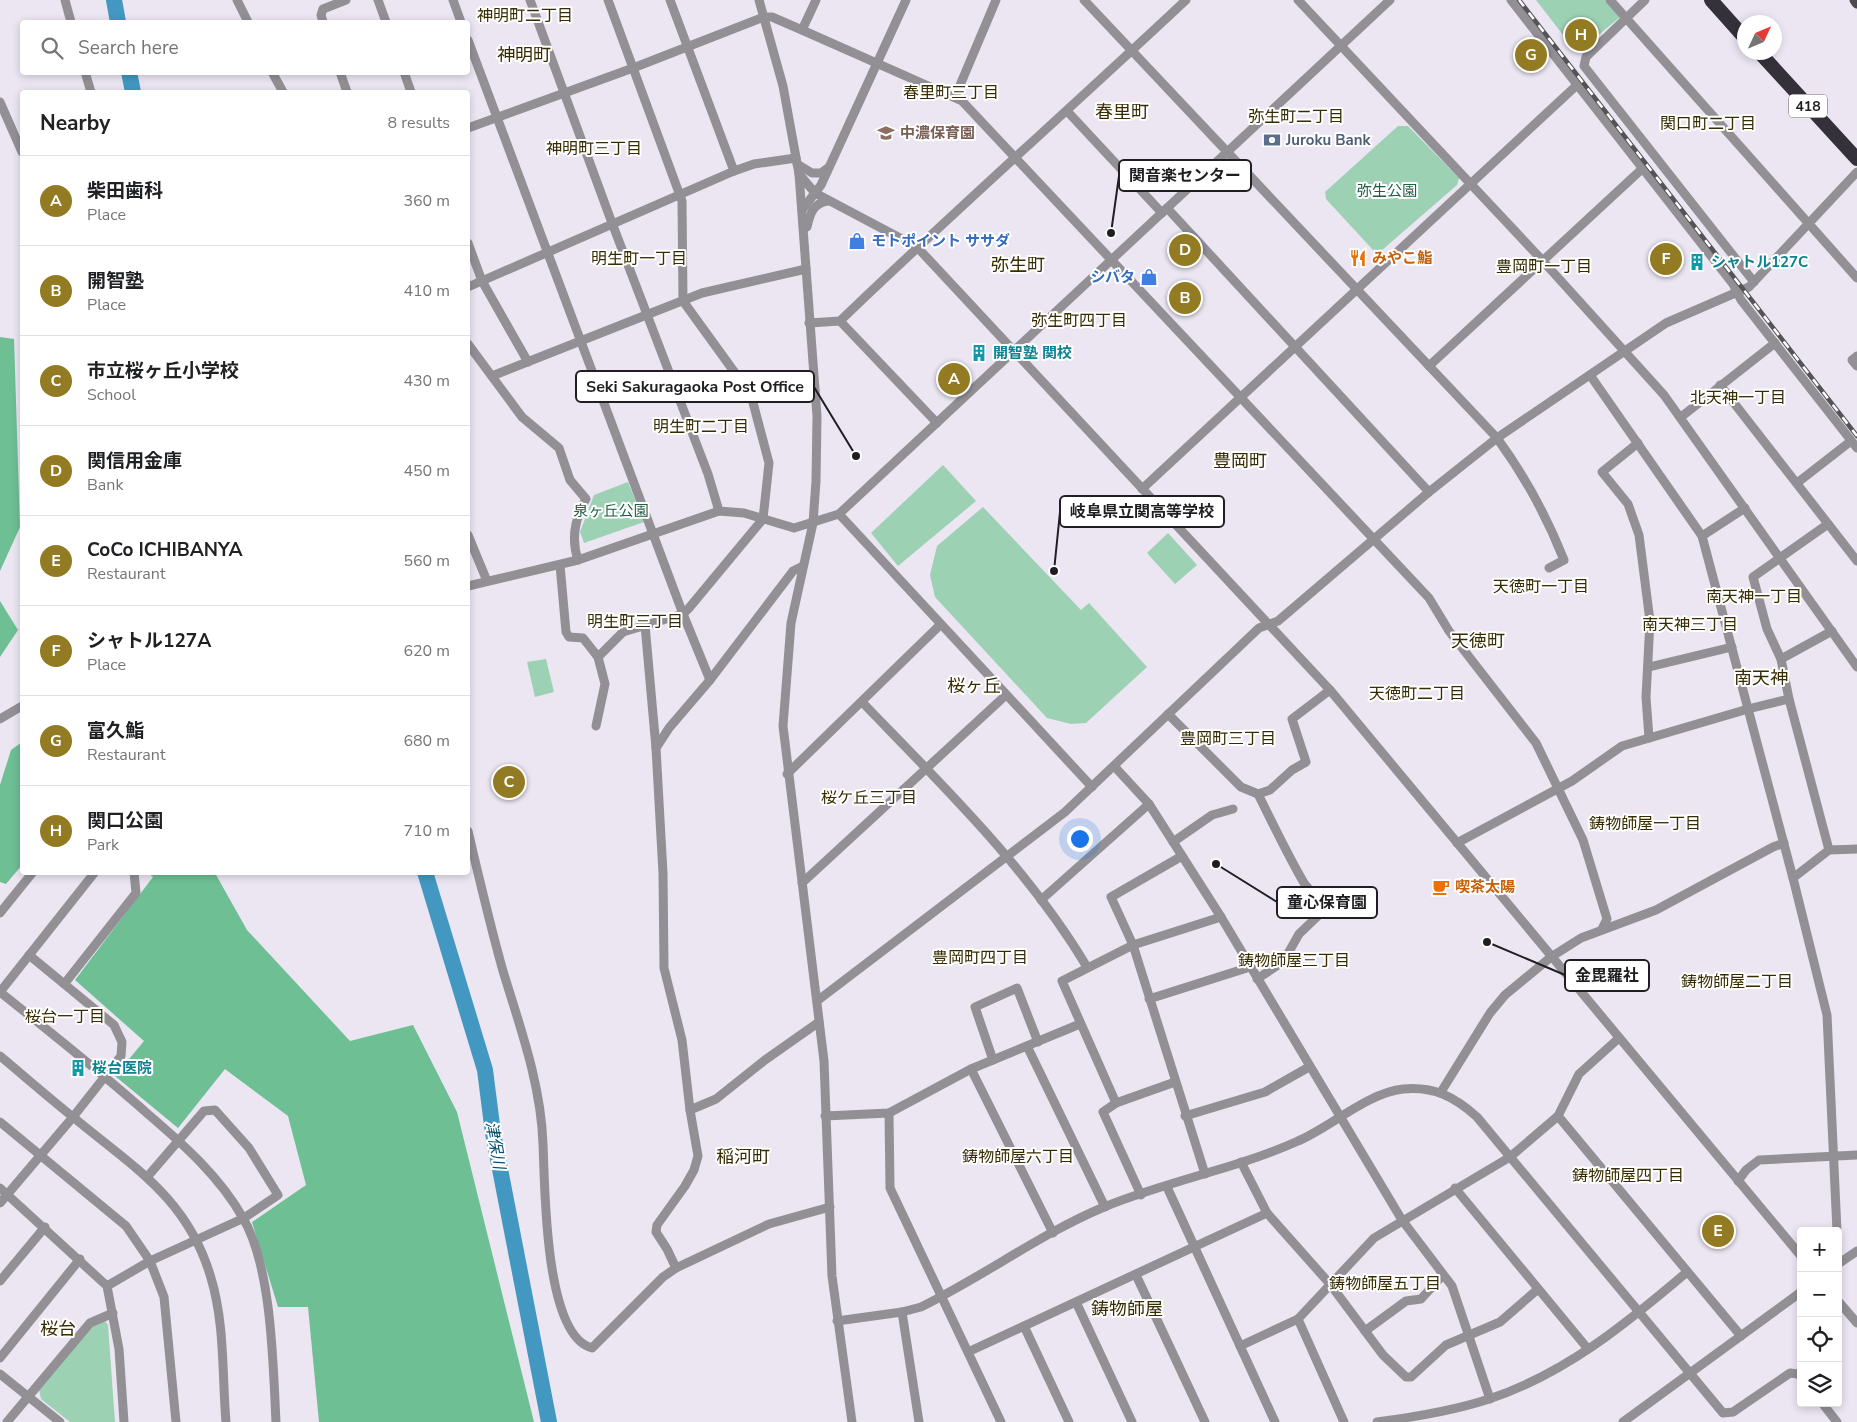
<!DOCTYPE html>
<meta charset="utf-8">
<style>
body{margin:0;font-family:"Nunito Sans","Noto Sans JP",sans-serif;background:#f6f6f6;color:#202124}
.controls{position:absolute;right:15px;bottom:15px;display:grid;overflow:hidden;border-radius:5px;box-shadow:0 2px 8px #0003}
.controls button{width:45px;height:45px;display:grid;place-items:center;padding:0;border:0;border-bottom:1px solid #e0e0e0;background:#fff;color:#202124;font:25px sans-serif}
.compass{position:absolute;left:1737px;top:15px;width:45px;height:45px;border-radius:50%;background:#fff;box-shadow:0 2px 8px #0003;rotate:46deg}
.you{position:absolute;left:1079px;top:838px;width:18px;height:18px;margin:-12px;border:4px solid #fff;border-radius:50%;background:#1a73e8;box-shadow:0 0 0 8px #1a73e833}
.badge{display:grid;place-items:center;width:32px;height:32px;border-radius:50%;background:#927b22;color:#fff;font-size:16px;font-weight:700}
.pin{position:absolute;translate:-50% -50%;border:2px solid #fff;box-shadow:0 1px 5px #0006}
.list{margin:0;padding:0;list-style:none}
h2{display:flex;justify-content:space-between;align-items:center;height:65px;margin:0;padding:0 20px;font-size:21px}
h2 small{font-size:16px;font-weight:400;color:#757577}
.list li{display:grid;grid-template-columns:32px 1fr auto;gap:15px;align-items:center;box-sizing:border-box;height:90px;padding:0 20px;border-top:1px solid #e0e0e0}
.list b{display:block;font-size:19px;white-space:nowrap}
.list p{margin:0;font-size:16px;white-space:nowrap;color:#757577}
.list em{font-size:16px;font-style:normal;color:#757577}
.icon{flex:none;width:28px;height:28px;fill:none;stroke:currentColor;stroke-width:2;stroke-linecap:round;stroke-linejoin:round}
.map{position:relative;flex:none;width:1857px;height:1422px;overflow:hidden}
.search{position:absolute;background:#fff;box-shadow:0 2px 8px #0003;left:20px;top:20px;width:450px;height:55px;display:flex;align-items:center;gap:12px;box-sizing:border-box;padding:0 18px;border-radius:5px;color:#757577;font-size:19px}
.panel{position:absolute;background:#fff;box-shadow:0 2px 8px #0003;left:20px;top:90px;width:450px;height:785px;border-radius:5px}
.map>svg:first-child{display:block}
.green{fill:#9cd2b3}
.forest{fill:#6ebf94}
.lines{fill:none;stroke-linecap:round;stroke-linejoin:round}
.river{stroke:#4298c1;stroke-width:16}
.minor{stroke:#929095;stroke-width:9}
.major{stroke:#4c4951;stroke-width:11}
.highway{stroke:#34313a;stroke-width:14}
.rail-casing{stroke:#555258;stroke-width:4.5}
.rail{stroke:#fff;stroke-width:2.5;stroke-dasharray:8;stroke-linecap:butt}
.labels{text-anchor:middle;stroke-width:4;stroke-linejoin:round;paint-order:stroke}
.shield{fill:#fff;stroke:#636264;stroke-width:1}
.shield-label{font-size:14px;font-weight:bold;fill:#201e22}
.education-label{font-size:15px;font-weight:bold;fill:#785e54;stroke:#fff;text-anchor:start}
.service-label{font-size:15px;font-weight:bold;fill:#4e5e75;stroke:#fff;text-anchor:start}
.park-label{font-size:15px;fill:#225e41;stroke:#fff}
.shop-label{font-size:15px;font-weight:bold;fill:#366cbe;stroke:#fff;text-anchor:start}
.food-label{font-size:15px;font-weight:bold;fill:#c56008;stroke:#fff;text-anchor:start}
.culture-label{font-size:15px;font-weight:bold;fill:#0d838f;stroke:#fff;text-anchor:start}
.neighbourhood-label{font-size:16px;fill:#372c01;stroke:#fff}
.water-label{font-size:16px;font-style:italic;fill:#08506c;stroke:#fff}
.quarter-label{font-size:18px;fill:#372c01;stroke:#fff}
.leader{fill:none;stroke:#201e22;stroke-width:2}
.callout-dot{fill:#201e22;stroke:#fff;stroke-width:2}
.callout{fill:#fff;stroke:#201e22;stroke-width:2}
.callout-label{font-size:16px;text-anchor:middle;font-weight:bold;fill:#201e22}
</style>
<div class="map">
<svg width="1857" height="1422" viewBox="0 0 1857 1422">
<rect width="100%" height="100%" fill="#ebe6f2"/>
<g class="green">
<polygon points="1536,0 1605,0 1620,17 1577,53"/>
<polygon points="1398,126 1408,126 1459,178 1457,185 1381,251 1373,250 1326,199 1325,192"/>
<polygon points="943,465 976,501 898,566 871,533"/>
<polygon points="628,482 644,522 584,543 580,532 594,495"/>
<polygon points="983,507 1081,610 1089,603 1147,667 1086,723 1071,724 1047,718 935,597 930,575 937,546"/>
<polygon points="1168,533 1197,565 1175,584 1147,553"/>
<polygon points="546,659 554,692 535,697 527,662"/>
<polygon points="105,1321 108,1325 115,1422 70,1422 41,1399 39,1390 92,1327"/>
</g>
<g class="forest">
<polygon points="0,337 14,339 20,527 0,571"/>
<polygon points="0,601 18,630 0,657"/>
<polygon points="22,742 22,865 6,884 0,882 0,785 11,750"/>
<polygon points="148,873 215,873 247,930 350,1041 413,1025 457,1112 534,1422 319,1422 308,1307 278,1307 252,1222 306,1185 288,1116 225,1069 178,1128 115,1076 144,1041 75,980 153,877"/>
</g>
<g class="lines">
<g class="river">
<polyline points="114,0 118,22"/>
<polyline points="129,72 133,92"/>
<polyline points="425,872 485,1070 493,1133 549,1422"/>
</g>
<g class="minor">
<polyline points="65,0 71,22"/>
<polyline points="237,0 248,22"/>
<polyline points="378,0 386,22"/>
<polyline points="453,0 461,22"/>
<polyline points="530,0 612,223 708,474 719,511"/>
<polyline points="670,0 734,171"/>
<polyline points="759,0 783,86 799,174 817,416 816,481 813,523 791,623 783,726 824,1061 832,1276 852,1422"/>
<path d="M1084,0L1497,438C1524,475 1547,517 1564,560L1549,568"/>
<polyline points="1298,0 1542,260 1664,395 1857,667"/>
<polyline points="1511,0 1733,284 1741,300 1857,448"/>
<polyline points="1610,0 1857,278"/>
<polyline points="1645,0 1586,57 1584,66 1754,282"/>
<polyline points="323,22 321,15 323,9 346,0"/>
<polyline points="802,30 816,0"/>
<polyline points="468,40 683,614 710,680"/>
<polyline points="85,72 91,92"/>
<polyline points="272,72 283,92"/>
<polyline points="340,72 347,92"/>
<polyline points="404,72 411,92"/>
<polyline points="955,97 996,0"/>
<polyline points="0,102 22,152"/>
<polyline points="1067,111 1162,213"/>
<polyline points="468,128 633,68 764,17 772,17 802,30 962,101 1429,598 1449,631 1536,743 1583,840 1607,919 1602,929"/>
<polyline points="797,164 812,173 821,173 828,168"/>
<polyline points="799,174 815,193 917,247 1330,690 1801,1256"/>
<polyline points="1167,208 1429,492"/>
<polyline points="802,210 821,185 906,0"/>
<path d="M807,227C810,214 813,203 828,201"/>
<polyline points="468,243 482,281 528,362"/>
<polyline points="468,287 734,171 754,164 796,158"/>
<polyline points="840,321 937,423"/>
<path d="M809,323L840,321C953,212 1071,108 1186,0"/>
<path d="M468,344L522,417L559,448L570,480L586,499C575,518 571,539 578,560"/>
<polyline points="1857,356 1852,360 1857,366"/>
<polyline points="1429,366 1643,168"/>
<polyline points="1590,375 1702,536 1793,878 1827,1015 1837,1231"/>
<polyline points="492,376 702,293 806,269"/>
<polyline points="1720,385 1857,561"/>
<polyline points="1681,417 1775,343"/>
<polyline points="1638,443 1602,472 1628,504 1639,535 1650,621 1646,697 1649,738"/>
<polyline points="1797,483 1851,441"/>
<polyline points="1142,489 1577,85"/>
<polyline points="839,514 1092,787"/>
<polyline points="468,535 487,581"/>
<polyline points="1702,536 1745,508"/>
<polyline points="560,565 566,632 569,637 583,638 598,657 605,684 596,726"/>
<polyline points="468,586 578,560 719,511 744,513 794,528 839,514 1390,0"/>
<polyline points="645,625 656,748"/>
<polyline points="598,657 623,632 683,614 689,608 763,519 769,463 751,395 683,301 682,201 608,0"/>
<polyline points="1781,659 1767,629 1753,577 1828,524"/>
<polyline points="1649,667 1732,647"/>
<path d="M862,702C942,785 1028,868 1087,967"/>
<polyline points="1168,714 1241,787 1258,794 1270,790 1292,770 1306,762 1292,719 1330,690"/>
<polyline points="0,719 22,706"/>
<polyline points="1114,766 1149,804 1221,917 1402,1220 1452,1286 1490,1399"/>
<polyline points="787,774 940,625"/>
<path d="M468,831C479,878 490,925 503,971C520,1027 541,1084 543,1144C545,1185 544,1336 592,1348L663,1277L676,1268L769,1224L830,1207"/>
<polyline points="1173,842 1212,815 1233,809"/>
<polyline points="1457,843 1572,781 1622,746 1748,709 1789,699"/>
<polyline points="1829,850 1789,699 1781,659 1832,631"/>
<polyline points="1182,856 1111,897 1133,945 1205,1174"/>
<polyline points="1793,878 1829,850 1857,849"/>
<polyline points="802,883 1006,695"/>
<polyline points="1041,900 1149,804"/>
<polyline points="0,913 33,872"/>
<path d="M1257,979L1278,965L1286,957L1299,934L1323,911C1322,899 1310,892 1304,883C1287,854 1273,824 1258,794"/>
<polyline points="65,983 136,893 134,872"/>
<path d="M0,992C50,1032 101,1072 149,1115C184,1145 220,1177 243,1218C272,1267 273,1365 276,1422"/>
<polyline points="0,992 95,872"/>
<polyline points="1149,999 1250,967"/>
<polyline points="817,1001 1065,812 1259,628 1278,621 1429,492 1497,438 1666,323 1749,287 1857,172"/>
<polyline points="1027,1046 1105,1207"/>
<path d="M0,1056C24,1076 48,1097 73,1117C133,1167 188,1198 211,1278C225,1324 222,1375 226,1422"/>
<polyline points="993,1060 975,1007 1017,988 1038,1042"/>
<polyline points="971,1069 1053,1233"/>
<polyline points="1175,1082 1116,1103 1062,981 1133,945 1221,917"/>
<polyline points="1441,1092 1490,1013 1505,995 1551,957 1581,938 1656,910 1773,847 1784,843"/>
<polyline points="1116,1103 1103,1112 1141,1195"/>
<polyline points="690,1110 716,1099 765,1060 819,1022"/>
<polyline points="889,1113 890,1188 1001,1422"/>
<polyline points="825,1116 889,1113 971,1069 1080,1024"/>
<polyline points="1185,1116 1265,1092 1309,1067"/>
<polyline points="1558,1116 1741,1336"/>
<polyline points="0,1122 126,1226 150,1261 164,1297 176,1422"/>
<polyline points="1241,1162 1267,1213 1330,1284 1383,1355 1406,1377 1411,1377 1446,1345 1500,1322 1538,1289"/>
<polyline points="1738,1181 1746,1170 1759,1160 1857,1155"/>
<polyline points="1167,1187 1275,1422"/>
<polyline points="0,1188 107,1286 119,1349 124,1422"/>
<polyline points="1455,1188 1588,1349"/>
<polyline points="0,1203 73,1117 121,1056 122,1042 114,1025 29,955"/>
<polyline points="1838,1264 1857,1251"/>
<polyline points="676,1268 667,1249 656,1232 657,1225 685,1186 694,1170 698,1156 690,1110 682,1040 664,968 663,873 656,748 669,728 710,680 793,571 803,566"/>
<polyline points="1136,1275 1205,1422"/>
<polyline points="0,1281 45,1227"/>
<polyline points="107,1286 150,1261 244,1218 278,1195 249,1148 215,1110 204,1111 148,1176"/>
<polyline points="1838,1301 1857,1323"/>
<polyline points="1076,1302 1132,1422"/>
<polyline points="902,1312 919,1422"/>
<polyline points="1298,1319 1344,1422"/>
<path d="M837,1321L902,1312L921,1307C984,1276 1040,1234 1104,1207C1167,1181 1236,1169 1298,1141C1331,1127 1367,1093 1403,1089C1434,1086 1455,1097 1477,1117L1723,1413L1733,1412L1790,1373L1798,1374L1801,1377"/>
<polyline points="1024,1326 1069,1422"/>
<polyline points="1365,1331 1406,1301 1421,1299 1443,1275"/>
<polyline points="1240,1346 1298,1319 1374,1238 1510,1157 1558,1116 1579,1074 1619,1038"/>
<polyline points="968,1352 1267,1213"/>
<polyline points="0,1358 80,1259"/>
<polyline points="0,1374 60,1422"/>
<polyline points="1822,1403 1837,1422"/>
<polyline points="7,1422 90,1323 113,1313"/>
<path d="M1377,1422C1415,1417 1453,1411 1489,1399C1565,1374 1627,1323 1687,1272"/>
<polyline points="1623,1422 1801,1292"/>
</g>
<polyline class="major" points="1855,0 1857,3"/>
<g class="highway">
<polyline points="1711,0 1744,37"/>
<polyline points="1759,52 1857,159"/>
</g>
<g class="rail-casing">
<polyline id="rail" points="1519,0 1857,436"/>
</g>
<use href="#rail" class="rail"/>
</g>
<defs>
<g id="school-bare" transform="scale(1.35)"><path d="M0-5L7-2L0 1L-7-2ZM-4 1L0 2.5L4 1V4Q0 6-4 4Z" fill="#8d6e63" stroke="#fff" stroke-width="2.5" paint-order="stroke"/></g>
<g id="bank-bare" transform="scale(1.35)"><path d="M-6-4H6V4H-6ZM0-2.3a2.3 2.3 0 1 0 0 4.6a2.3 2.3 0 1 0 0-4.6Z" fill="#5c6f8a" stroke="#fff" stroke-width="2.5" paint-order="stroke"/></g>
<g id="shop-bare" transform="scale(1.35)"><path d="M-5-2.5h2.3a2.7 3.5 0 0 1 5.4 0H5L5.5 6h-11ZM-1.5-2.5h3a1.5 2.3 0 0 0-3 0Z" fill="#3f7fe0" stroke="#fff" stroke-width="2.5" paint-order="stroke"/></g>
<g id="restaurant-bare" transform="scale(1.35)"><path d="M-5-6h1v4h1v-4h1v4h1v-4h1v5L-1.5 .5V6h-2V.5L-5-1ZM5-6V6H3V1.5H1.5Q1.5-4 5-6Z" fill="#e8710a" stroke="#fff" stroke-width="2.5" paint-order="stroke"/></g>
<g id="building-bare" transform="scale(1.35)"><path d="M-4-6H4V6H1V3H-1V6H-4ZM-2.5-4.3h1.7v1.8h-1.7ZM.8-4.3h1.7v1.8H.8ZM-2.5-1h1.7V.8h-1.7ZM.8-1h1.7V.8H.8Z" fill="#0f9aa8" stroke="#fff" stroke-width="2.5" paint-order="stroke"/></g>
<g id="cafe-bare" transform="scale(1.35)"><path d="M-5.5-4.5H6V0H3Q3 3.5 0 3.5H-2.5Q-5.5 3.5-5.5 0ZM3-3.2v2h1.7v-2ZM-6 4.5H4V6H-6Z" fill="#e8710a" stroke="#fff" stroke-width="2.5" paint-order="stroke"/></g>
</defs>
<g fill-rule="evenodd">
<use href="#school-bare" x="886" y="133"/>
<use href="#bank-bare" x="1272" y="140"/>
<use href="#shop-bare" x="857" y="241"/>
<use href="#restaurant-bare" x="1358" y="258"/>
<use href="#building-bare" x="1697" y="262"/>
<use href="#shop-bare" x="1149" y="277"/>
<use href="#building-bare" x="979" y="353"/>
<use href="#cafe-bare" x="1441" y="887"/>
<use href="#building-bare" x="78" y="1068"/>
</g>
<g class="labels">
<rect class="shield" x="1789" y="94.5" width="38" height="23" rx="4"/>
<g class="shield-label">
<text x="1808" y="111">418</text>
</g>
<g class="education-label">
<text x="900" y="138">中濃保育園</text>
</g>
<g class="service-label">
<text x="1286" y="145">Juroku Bank</text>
</g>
<g class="park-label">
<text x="1387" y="196">弥生公園</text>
<text x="611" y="516">泉ヶ丘公園</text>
</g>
<g class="shop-label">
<text x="871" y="246">モトポイント ササダ</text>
<text x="1135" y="282" text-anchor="end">シバタ</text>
</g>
<g class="food-label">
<text x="1372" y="263">みやこ鮨</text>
<text x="1455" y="892">喫茶太陽</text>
</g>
<g class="culture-label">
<text x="1711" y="267">シャトル127C</text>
<text x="993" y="358">開智塾 関校</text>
<text x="92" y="1073">桜台医院</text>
</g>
<g class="neighbourhood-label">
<text x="525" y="21">神明町二丁目</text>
<text x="951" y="98">春里町三丁目</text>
<text x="1296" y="122">弥生町二丁目</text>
<text x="1708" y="129">関口町二丁目</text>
<text x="594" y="154">神明町三丁目</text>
<text x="639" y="264">明生町一丁目</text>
<text x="1544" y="272">豊岡町一丁目</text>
<text x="1079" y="326">弥生町四丁目</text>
<text x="1738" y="403">北天神一丁目</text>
<text x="701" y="432">明生町二丁目</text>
<text x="1541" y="592">天徳町一丁目</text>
<text x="1754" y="602">南天神一丁目</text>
<text x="635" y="627">明生町三丁目</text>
<text x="1690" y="630">南天神三丁目</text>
<text x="1417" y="699">天徳町二丁目</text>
<text x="1228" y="744">豊岡町三丁目</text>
<text x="869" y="803">桜ケ丘三丁目</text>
<text x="1645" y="829">鋳物師屋一丁目</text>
<text x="980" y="963">豊岡町四丁目</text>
<text x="1294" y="966">鋳物師屋三丁目</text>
<text x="1737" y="987">鋳物師屋二丁目</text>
<text x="65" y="1022">桜台一丁目</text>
<text x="1018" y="1162">鋳物師屋六丁目</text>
<text x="1628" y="1181">鋳物師屋四丁目</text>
<text x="1385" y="1289">鋳物師屋五丁目</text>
</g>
<g class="water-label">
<text transform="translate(496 1145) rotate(80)" y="6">津保川</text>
</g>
<g class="quarter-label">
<text x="524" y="61">神明町</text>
<text x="1122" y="118">春里町</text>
<text x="1018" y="271">弥生町</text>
<text x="1240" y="467">豊岡町</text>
<text x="1478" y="647">天徳町</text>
<text x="1761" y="684">南天神</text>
<text x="974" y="692">桜ヶ丘</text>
<text x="743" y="1163">稲河町</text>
<text x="1127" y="1315">鋳物師屋</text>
<text x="58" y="1335">桜台</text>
</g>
</g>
<path class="leader" d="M1111 233L1119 176M856 456L814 387M1054 571L1060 512M1216 864L1277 902M1487 942L1565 975"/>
<g class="callout-dot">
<circle cx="1111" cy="233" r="5"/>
<circle cx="856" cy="456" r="5"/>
<circle cx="1054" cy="571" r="5"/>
<circle cx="1216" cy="864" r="5"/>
<circle cx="1487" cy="942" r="5"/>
</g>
<g class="callout">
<rect x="1119" y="160" width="132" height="31" rx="5"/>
<rect x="576" y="371" width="238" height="31" rx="5"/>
<rect x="1060" y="496" width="164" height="31" rx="5"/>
<rect x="1277" y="887" width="100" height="31" rx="5"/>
<rect x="1565" y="960" width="84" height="31" rx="5"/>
</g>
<g class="callout-label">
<text x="1185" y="181">関音楽センター</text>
<text x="695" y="392">Seki Sakuragaoka Post Office</text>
<text x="1142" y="517">岐阜県立関高等学校</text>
<text x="1327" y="908">童心保育園</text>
<text x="1607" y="981">金毘羅社</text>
</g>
</svg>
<div class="controls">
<button>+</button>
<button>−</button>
<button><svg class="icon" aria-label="locate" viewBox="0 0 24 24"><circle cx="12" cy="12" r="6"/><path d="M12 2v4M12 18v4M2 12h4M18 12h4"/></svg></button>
<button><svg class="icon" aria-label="layers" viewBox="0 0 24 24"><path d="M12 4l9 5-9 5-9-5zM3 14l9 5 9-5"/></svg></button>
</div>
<svg class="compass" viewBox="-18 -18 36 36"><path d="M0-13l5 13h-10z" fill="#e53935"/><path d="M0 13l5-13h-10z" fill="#757577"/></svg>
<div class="you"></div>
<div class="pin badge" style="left:954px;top:379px">A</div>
<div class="pin badge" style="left:1185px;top:298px">B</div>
<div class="pin badge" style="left:509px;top:782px">C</div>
<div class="pin badge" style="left:1185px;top:250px">D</div>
<div class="pin badge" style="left:1718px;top:1231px">E</div>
<div class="pin badge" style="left:1666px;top:259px">F</div>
<div class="pin badge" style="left:1531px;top:55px">G</div>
<div class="pin badge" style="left:1581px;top:35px">H</div>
<div class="search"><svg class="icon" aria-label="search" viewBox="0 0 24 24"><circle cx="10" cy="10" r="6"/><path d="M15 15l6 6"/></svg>Search here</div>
<section class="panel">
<h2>Nearby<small>8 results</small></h2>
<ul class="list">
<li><span class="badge">A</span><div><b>柴田歯科</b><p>Place</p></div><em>360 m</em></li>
<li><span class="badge">B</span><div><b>開智塾</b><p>Place</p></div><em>410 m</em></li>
<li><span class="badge">C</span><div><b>市立桜ヶ丘小学校</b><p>School</p></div><em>430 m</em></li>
<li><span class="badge">D</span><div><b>関信用金庫</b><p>Bank</p></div><em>450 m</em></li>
<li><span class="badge">E</span><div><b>CoCo ICHIBANYA</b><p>Restaurant</p></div><em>560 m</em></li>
<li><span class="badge">F</span><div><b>シャトル127A</b><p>Place</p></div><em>620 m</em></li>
<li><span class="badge">G</span><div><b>富久鮨</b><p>Restaurant</p></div><em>680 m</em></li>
<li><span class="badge">H</span><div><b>関口公園</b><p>Park</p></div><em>710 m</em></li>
</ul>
</section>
</div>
